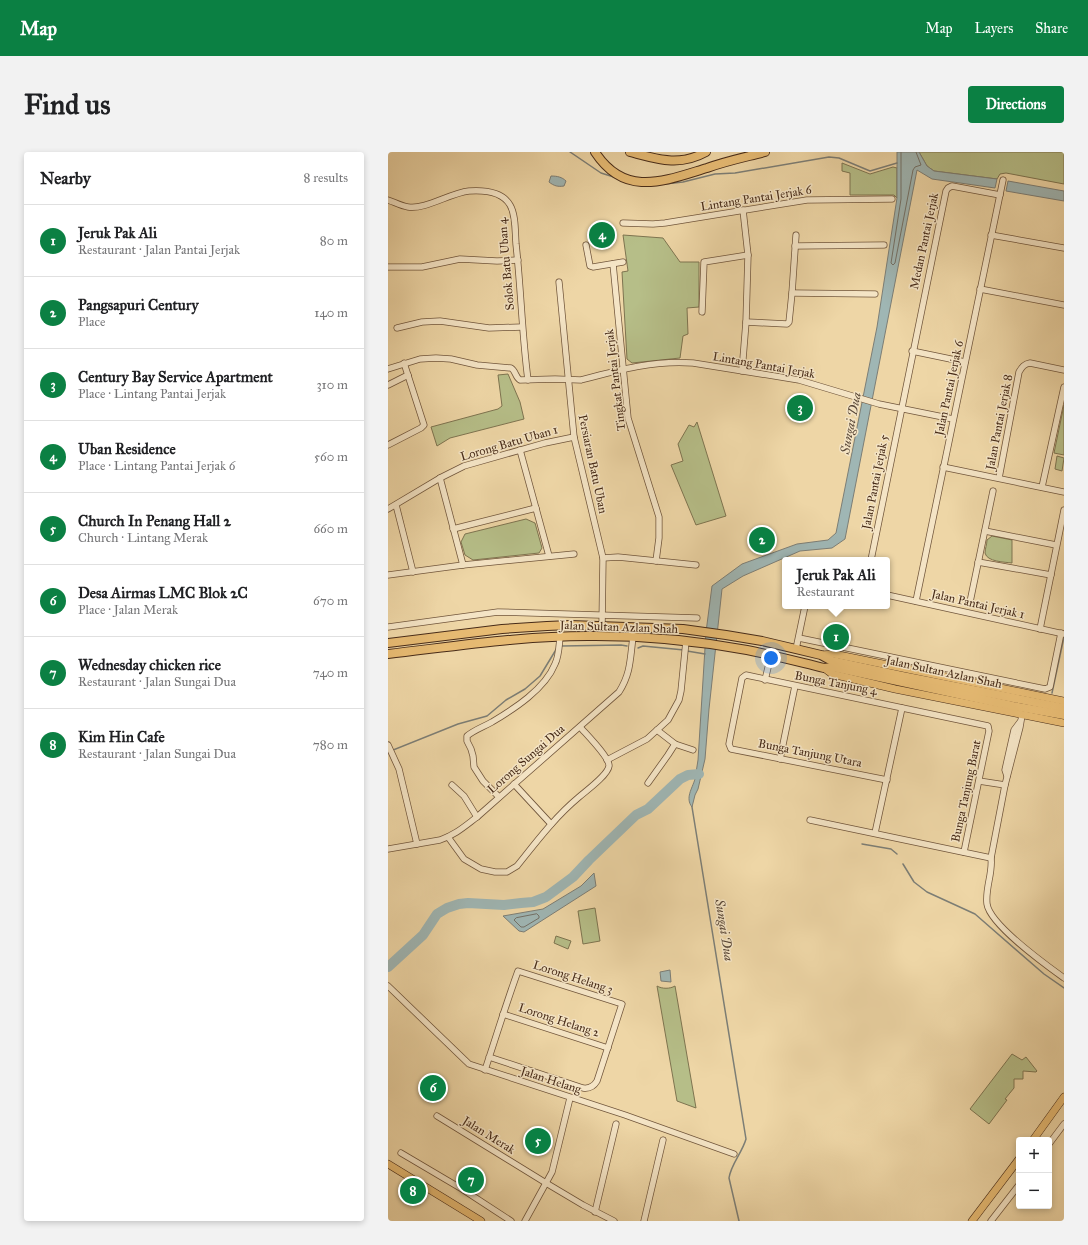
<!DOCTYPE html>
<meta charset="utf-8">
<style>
body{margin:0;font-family:"IM FELL Great Primer",serif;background:#f2f2f2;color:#202124}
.controls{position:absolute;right:12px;bottom:12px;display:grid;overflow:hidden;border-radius:4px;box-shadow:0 2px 6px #0003}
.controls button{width:36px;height:36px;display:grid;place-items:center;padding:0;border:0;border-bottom:1px solid #e0e0e0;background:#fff;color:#202124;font:20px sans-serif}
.you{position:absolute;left:383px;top:506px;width:14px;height:14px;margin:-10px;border:3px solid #fff;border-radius:50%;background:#1a73e8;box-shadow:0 0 0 6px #1a73e833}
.badge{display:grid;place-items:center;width:26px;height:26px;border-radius:50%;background:#0b8043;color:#fff;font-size:13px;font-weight:700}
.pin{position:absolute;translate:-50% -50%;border:2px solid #fff;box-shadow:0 1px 4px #0006}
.popup{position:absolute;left:394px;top:405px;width:108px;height:52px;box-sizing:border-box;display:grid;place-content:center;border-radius:4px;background:#fff;filter:drop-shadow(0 1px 3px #0005);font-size:13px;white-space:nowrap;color:#757577}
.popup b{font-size:15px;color:#202124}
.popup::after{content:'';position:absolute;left:50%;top:100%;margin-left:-8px;border:8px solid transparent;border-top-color:#fff}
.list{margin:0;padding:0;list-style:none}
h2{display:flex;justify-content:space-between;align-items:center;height:52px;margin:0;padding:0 16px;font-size:17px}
h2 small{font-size:13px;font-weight:400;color:#757577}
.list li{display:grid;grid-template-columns:26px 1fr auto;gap:12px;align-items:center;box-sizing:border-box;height:72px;padding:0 16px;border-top:1px solid #e0e0e0}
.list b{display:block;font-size:15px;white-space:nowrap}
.list p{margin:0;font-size:13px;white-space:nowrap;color:#757577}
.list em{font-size:13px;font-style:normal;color:#757577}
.map{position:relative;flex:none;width:676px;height:1069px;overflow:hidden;border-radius:4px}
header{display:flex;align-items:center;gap:24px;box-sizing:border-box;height:56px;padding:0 20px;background:#0b8043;color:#fff}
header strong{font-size:19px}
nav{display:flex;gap:22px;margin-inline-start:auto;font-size:14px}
.intro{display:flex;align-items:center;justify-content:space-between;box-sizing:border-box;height:96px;padding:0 24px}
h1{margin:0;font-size:28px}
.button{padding:10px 18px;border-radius:4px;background:#0b8043;color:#fff;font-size:14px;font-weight:700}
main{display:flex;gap:24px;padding:0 24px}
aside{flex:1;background:#fff;border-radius:4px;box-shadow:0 2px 6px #0003}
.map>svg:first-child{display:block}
.green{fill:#b6be88;stroke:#7e7450}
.water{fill:#9fb6b4;stroke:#7c7e76}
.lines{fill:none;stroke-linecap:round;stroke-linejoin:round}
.shore{stroke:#737066;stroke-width:1}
.stream{stroke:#7c7e76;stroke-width:1.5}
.river{stroke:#9fb6b4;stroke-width:10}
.minor-casing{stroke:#71563c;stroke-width:7}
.major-casing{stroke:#472b18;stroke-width:8}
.highway-casing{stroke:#472b18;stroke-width:10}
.minor{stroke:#f4e4c5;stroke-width:5.5}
.major{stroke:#e7bb73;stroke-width:7}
.highway{stroke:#e7bb73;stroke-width:8}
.labels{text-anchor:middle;stroke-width:3;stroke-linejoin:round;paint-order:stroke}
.street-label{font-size:12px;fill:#472b18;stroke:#f4e4c5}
.water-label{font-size:13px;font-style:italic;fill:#594737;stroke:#f4e4c5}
</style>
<header>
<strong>Map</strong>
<nav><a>Map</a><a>Layers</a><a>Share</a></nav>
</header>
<div class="intro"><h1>Find us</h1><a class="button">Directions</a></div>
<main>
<aside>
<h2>Nearby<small>8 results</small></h2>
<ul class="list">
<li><span class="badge">1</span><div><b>Jeruk Pak Ali</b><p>Restaurant · Jalan Pantai Jerjak</p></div><em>80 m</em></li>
<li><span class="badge">2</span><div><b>Pangsapuri Century</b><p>Place</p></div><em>140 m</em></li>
<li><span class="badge">3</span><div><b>Century Bay Service Apartment</b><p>Place · Lintang Pantai Jerjak</p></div><em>310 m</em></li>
<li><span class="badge">4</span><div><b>Uban Residence</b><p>Place · Lintang Pantai Jerjak 6</p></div><em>560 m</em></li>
<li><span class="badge">5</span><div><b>Church In Penang Hall 2</b><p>Church · Lintang Merak</p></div><em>660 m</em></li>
<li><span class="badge">6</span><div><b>Desa Airmas LMC Blok 2C</b><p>Place · Jalan Merak</p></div><em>670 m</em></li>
<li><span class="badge">7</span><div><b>Wednesday chicken rice</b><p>Restaurant · Jalan Sungai Dua</p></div><em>740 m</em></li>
<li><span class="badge">8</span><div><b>Kim Hin Cafe</b><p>Restaurant · Jalan Sungai Dua</p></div><em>780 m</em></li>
</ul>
</aside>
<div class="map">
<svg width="676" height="1069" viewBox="0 0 676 1069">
<rect width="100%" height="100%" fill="#eed6a6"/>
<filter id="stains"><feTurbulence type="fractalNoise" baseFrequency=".005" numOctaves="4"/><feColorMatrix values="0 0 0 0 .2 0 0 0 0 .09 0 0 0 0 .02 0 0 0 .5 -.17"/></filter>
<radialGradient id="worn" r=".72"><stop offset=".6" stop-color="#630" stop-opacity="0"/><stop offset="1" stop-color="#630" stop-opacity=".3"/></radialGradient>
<g class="green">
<polygon points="531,0 676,0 676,32 618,21 612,22 609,27 546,19 539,14"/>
<polygon points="454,11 482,22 505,15 509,16 509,46 506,43 462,43 462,21 454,19"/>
<polygon points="235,83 275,86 292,110 311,110 311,155 299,156 300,182 295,184 292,206 244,211 239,207 234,120 240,119"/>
<polygon points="120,222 132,250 136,267 62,286 49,294 43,275 110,257 114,254 110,223"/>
<polygon points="676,253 676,303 666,301"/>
<polygon points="309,270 338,364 308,373 283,313 295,309 290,292 301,273 306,275"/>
<polygon points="669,304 676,306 674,319 667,317"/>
<polygon points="138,367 147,371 154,396 151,401 85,408 77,403 73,390 77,382"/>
<path d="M604,384L624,388V411C617,410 599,410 597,401C597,397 599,392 599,388Z"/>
<polygon points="207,756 212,789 195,792 190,759"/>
<polygon points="168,784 183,789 180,797 166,791"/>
<path d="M269,834C274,837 282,837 287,834L308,956L289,949Z"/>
<polygon points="624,902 634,908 638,905 649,919 648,920 635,919 635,927 626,927 626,936 617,947 619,948 601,972 582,957"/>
</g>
<g class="water">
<path d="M509,0H531L539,14L546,19L609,27L607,36L544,27L529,18L457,387L444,396L412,399L355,424L334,437L321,557L317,607L310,637L307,643L304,655C297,646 304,637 307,627C308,621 309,614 310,608L318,480L324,434L354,412L409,392L440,388L448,381L489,175L509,46Z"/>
<path d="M163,24C169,24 174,25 178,29L176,34C170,35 166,34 161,30Z"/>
<polygon points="620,29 676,39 676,49 618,39"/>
<polygon points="206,721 208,734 136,780 131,779 115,764 155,757 193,734"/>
<polygon points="282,818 283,830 273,829 272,820"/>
</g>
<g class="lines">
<g class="shore">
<polyline points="513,0 513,47 503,111 505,113 507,111 525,18 527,15 533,13 528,0"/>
<polygon points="149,762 151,764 151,766 136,775 133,775 126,768 128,766"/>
</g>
<g class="stream">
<polyline points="182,0 213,21 229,26"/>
<polyline points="277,32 295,30 327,22 347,21 441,5 451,6 482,19 509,11"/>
<polyline points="174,494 233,493 239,494"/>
<polyline points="250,496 255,494 296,498"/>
<polyline points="299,499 317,502"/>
<polyline points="664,541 676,485"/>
<polyline points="0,600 70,572 99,564 118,548 137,537 152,524 169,496"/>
<path d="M304,655L358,987C354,1001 343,1012 341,1026L351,1069"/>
<polyline points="474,692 503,697 509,702"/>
<polyline points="515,712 526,730 539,740 587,762 656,822 676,836"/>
</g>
<polyline class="river" points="0,815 35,783 49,762 59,756 71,752 80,751 116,753 133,751 145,750 158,745 185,725 201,708 248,663 260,657 292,627 300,623 311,622"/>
<g class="minor-casing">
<g id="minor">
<path d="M0,48C6,50 13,54 20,55C37,58 62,41 81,39C96,38 114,39 122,53C128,63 127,80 128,92C133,137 134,183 140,228"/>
<polyline points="235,71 265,72 277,71 419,48 504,47"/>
<polyline points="603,83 676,96"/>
<polyline points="198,93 202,114 205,115 235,110"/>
<polyline points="407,94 496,93"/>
<polyline points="225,112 240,266 271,365 271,386 268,409"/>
<polyline points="0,115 34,115 72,107 109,109 130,108"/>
<polyline points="171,130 186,285 215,406 214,474"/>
<polyline points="592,137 676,153"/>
<polyline points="404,141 487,142"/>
<polyline points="314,160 316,110 360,103"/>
<polyline points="358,170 399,172 401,170 404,141 408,83"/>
<polyline points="9,176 34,170 52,169 101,176 134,175"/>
<polyline points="524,199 577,210"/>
<path d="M0,217L32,207L48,206L63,207L89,213L123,216C128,219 127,225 132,228L167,227L193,228C230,218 266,208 305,211L411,228L491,252L565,267"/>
<polyline points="354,219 358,170 360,103 355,58"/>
<polyline points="0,233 20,223"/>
<polyline points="0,293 33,276 36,273 16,211"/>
<polyline points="132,298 161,404"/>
<polyline points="555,315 676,340"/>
<polyline points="52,326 75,413"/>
<path d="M611,326L631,220C634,215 636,212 642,211L676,218"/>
<polyline points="654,335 676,235"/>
<polyline points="8,353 25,420"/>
<polyline points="0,357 52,326 76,314 157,291 186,285"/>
<polyline points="65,377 148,356"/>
<polyline points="597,379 668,393"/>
<polyline points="215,406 230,405 308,413"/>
<polyline points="483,408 558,39 560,36 564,34 612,43"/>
<polyline points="590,410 663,423"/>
<polyline points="0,423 75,413 186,402"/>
<polyline points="499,443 676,482"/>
<polyline points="528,449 615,28"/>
<polyline points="582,450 605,339"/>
<polyline points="0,475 110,460 309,466"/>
<polyline points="652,477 676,358"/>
<polyline points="411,486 657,537 662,535 673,481"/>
<polyline points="408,497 417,454"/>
<polyline points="377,528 383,503"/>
<path d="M634,563L632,575L617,633L603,706C605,721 597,736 599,752C602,773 658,813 676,826"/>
<polyline points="269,578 287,592 305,598"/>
<polyline points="0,593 11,617 29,692"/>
<polyline points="392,607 407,534"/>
<polyline points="219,608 259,587 280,568 291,548 293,539 298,489"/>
<polyline points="619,624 617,618 626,578 632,570"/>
<polyline points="499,628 343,597 341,592 354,526 358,523 600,574 601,579 576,700"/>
<polyline points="591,629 617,633"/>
<polyline points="260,631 280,603 287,592"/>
<polyline points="126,632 163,672"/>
<polyline points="64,633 76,644 89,665"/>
<path d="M111,645L95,629L86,615L85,604L83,597L79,589V584C86,578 95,575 104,570C126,557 157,537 167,512C171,504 171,494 172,485"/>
<polyline points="422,668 603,706"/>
<polyline points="487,681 514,556"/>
<path d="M60,685L76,707L93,717L107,720H119L129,714C149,689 167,665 191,645C198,639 220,623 221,614C222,606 198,582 192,575"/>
<path d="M0,697L52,688C67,683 77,674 89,665L231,540C243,521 242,507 245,485"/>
<polyline points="0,834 81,912 237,963 346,1002"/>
<polyline points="115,862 220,896"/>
<path d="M97,918C108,885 118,852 130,819L234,852L209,929C206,934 202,937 195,936L101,905"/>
<polyline points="49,964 158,1031 195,1053 226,1069"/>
<polyline points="661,992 676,972"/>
<polyline points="13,1001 74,1037 123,1069"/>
<polyline points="207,1060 228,972"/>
<polyline points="137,1069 164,1020 182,946"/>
<polyline points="256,1069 275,988"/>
<polyline points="603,1069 631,1033"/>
</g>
</g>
<g class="major-casing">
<g id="major">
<polyline points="433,503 446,502 676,549"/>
<polyline points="436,516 444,522 507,537 676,571"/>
<polyline points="645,988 676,945"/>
<polyline points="0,1012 93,1069"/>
<polyline points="584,1069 631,1007"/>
</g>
</g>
<g class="highway-casing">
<g id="highway">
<path d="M207,0C237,46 276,29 319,16C338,9 358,5 377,0"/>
<path d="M242,0C269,7 291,15 318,0"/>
<polyline points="0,491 114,477 159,474 182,473 295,477 338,483 374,489 433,503 444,509 514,524 676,556"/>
<path d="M0,502C69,494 139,483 208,484C259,484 310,489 359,498C385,503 411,510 436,516L445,515L625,554L676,563"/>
</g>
</g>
<use href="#minor" class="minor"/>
<use href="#major" class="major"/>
<use href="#highway" class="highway"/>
</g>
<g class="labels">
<g class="street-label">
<text transform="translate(368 46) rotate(-9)" y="4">Lintang Pantai Jerjak 6</text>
<text transform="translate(536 89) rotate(-78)" y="4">Medan Pantai Jerjak</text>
<text transform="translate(118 112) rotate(-95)" y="4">Solok Batu Uban 4</text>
<text transform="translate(376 213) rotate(10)" y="4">Lintang Pantai Jerjak</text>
<text transform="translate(227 228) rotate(-97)" y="4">Tingkat Pantai Jerjak</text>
<text transform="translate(561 236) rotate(-78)" y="4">Jalan Pantai Jerjak 6</text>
<text transform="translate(611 270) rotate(-79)" y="4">Jalan Pantai Jerjak 8</text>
<text transform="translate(121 291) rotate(-16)" y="4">Lorong Batu Uban 1</text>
<text transform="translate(205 312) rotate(78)" y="4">Persiaran Batu Uban</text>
<text transform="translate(487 330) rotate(-79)" y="4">Jalan Pantai Jerjak 5</text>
<text transform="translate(590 452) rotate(13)" y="4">Jalan Pantai Jerjak 1</text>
<text transform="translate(231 475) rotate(2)" y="4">Jalan Sultan Azlan Shah</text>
<text transform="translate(556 520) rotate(12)" y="4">Jalan Sultan Azlan Shah</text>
<text transform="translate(448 531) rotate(11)" y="4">Bunga Tanjung 4</text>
<text transform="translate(422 601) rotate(11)" y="4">Bunga Tanjung Utara</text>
<text transform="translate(138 607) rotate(-41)" y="4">Lorong Sungai Dua</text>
<text transform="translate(578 639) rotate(-78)" y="4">Bunga Tanjung Barat</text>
<text transform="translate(185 825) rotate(18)" y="4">Lorong Helang 3</text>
<text transform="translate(171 868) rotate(18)" y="4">Lorong Helang 2</text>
<text transform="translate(163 928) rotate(18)" y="4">Jalan Helang</text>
<text transform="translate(101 983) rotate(32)" y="4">Jalan Merak</text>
</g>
<g class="water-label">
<text transform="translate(462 271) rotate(-79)" y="5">Sungai Dua</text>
<text transform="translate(337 778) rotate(81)" y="5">Sungai Dua</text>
</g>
</g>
<rect width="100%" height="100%" filter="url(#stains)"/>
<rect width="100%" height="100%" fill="url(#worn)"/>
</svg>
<div class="controls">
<button>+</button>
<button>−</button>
</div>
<div class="you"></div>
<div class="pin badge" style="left:448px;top:485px">1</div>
<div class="popup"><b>Jeruk Pak Ali</b>Restaurant</div>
<div class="pin badge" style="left:374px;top:388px">2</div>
<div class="pin badge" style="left:412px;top:256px">3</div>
<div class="pin badge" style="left:214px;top:83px">4</div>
<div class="pin badge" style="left:150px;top:989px">5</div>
<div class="pin badge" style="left:45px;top:936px">6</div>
<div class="pin badge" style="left:83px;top:1028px">7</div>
<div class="pin badge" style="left:25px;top:1039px">8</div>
</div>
</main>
